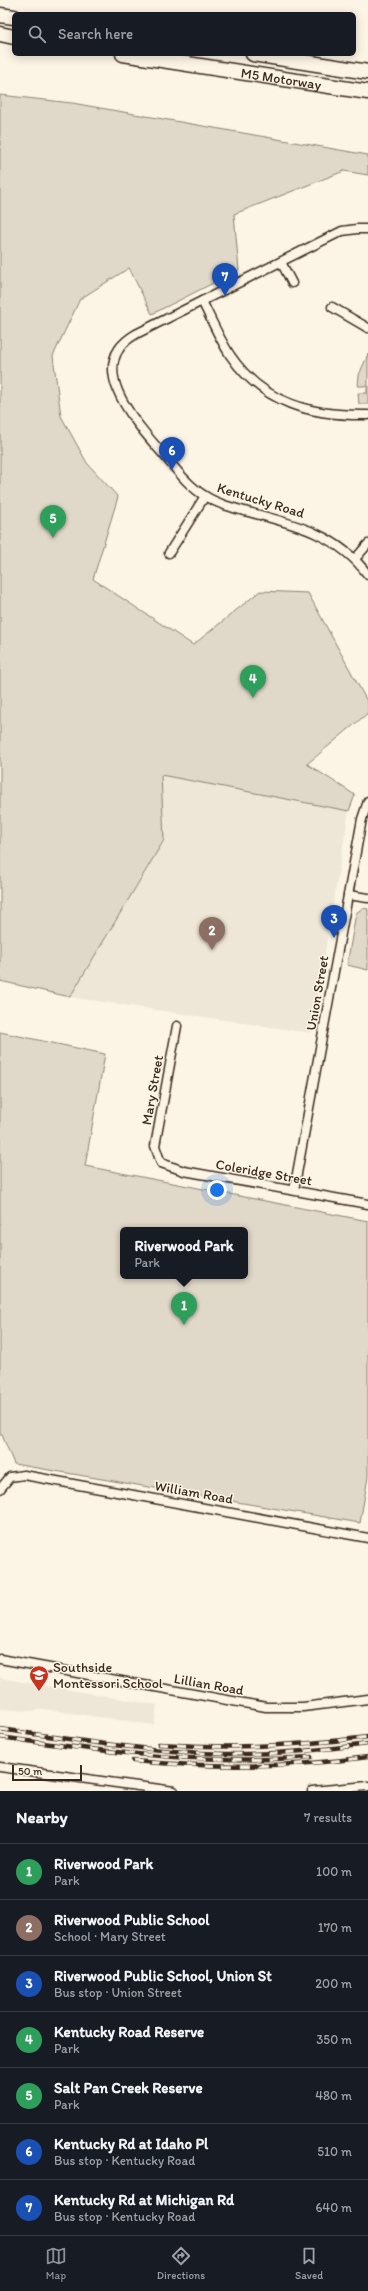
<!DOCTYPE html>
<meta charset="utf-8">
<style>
body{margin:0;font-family:Itim,sans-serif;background:#20242c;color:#f1f3f6}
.scale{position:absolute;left:12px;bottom:10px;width:70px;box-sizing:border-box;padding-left:4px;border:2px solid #3b2a1e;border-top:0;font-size:11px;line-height:14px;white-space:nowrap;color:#3b2a1e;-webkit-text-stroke:3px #fcf5e5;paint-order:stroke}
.you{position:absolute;left:217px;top:1190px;width:14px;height:14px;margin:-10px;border:3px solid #fff;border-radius:50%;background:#1a73e8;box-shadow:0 0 0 6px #1a73e833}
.badge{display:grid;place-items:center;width:26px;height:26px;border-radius:50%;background:#8c9099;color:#fff;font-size:13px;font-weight:700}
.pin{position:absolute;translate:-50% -33px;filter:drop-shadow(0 1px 2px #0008)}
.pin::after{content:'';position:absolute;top:21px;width:14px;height:12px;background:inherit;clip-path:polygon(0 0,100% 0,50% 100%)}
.popup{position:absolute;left:120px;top:1227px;width:128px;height:52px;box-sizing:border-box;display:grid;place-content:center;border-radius:6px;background:#171b24;filter:drop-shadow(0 1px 3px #0005);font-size:13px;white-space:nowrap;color:#9ea1a6}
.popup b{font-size:15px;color:#f1f3f6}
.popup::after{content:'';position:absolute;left:50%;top:100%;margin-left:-8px;border:8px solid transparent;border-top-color:#171b24}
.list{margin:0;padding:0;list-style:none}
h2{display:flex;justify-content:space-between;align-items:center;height:52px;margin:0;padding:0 16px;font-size:17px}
h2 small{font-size:13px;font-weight:400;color:#9ea1a6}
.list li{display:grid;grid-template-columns:26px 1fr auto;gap:12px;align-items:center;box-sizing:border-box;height:56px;padding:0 16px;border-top:1px solid #363941}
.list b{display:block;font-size:15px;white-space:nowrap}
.list p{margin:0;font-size:13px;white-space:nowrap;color:#9ea1a6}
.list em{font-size:13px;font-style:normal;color:#9ea1a6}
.icon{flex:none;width:22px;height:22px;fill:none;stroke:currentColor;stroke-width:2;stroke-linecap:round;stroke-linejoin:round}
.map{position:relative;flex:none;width:368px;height:1791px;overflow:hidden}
.search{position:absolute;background:#171b24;box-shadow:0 2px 10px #0003;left:12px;right:12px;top:12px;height:44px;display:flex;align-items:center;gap:10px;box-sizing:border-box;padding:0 14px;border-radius:6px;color:#9ea1a6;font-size:15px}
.sheet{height:444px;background:#171b24}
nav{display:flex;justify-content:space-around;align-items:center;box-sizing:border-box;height:56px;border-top:1px solid #363941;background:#171b24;font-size:11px;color:#9ea1a6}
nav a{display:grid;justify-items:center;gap:2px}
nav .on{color:#8c9099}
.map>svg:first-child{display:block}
.built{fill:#eee6d6}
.green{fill:#e0d8c8;stroke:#8e8173;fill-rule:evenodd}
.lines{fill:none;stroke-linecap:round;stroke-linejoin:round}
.street-casing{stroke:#3b2a1e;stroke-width:11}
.highway-casing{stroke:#3b2a1e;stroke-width:17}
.street{stroke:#fcf5e5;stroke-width:8}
.highway{stroke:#fcf5e5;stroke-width:14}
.rail-casing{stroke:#3b2a1e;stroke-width:4.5}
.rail{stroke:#fcf5e5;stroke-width:3;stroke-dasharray:9;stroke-linecap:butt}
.labels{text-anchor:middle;stroke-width:3;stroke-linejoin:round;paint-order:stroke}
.street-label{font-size:14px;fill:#3b2a1e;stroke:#fcf5e5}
.poi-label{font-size:14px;fill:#3b2a1e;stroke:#fcf5e5;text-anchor:start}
</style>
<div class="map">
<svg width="368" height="1791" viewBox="0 0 368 1791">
<rect width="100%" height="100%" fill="#fcf5e5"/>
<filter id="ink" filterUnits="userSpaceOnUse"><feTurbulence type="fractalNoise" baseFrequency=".025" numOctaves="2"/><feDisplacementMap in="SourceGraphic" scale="8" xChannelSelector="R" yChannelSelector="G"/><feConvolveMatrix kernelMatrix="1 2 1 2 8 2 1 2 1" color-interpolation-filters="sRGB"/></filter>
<g filter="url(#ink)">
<g class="built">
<polygon points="161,775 349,811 311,1033 70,997 164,840"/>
<polygon points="0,1678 157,1705 154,1725 43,1709 30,1711 0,1709"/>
</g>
<g class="green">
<polygon points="0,95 72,103 368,155 368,175 344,171 234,214 239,270 152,314 129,268 80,299 53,356 61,416 87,463 118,497 93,579 193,645 260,591 308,593 368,703 368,713 307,764 355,795 349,811 161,775 164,840 70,997 0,981"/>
<polygon points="368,354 368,404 359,404 358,393 367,393 367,386 358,386 359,375"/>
<polygon points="363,908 368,909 368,970 347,965 356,913"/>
<path d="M0,1032L105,1054L85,1166L368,1221V1477L360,1523L14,1464L2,1435H0ZM123,1230H245V1276H123Z"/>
</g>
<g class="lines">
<g class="street-casing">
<g id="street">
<path d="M368,229H357L342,231L136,334C82,365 137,424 162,453C175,468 188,486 205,496C218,504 233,508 248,512C294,524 338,534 368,575"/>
<polyline points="281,262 292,283"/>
<path d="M202,301C211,319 219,338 230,355C263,404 312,416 368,415"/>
<polyline points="332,307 368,328"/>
<polyline points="169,553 205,496"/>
<polyline points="355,559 368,544"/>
<polyline points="348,895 368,898"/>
<polyline points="177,1026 155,1146 161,1163 184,1171 368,1204"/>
<polyline points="294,1190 362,819 368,801"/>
<polyline points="0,1489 10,1477 24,1475 368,1538"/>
<polyline points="0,1659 266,1707 303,1707 368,1699"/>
<polyline points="0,1767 174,1791"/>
<polyline points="312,1791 368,1786"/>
</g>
</g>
<g class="highway-casing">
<g id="highway">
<polyline points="0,15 14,17"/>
<polyline points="0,34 14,37"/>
<path id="s1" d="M123,54L368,92"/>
<polyline points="253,54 368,72"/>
</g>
</g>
<use href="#street" class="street"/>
<use href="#highway" class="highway"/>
<g class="rail-casing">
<g id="rail">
<path d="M0,1729C75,1740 150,1752 226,1754C274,1755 321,1750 368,1744"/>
<path d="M0,1737C104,1752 206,1765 311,1757"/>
<path d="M159,1744C229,1749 298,1746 368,1737"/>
<path d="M133,1761C213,1768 288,1768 368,1757"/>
</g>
</g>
<use href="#rail" class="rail"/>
</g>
</g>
<defs>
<g id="school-pin" transform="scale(1)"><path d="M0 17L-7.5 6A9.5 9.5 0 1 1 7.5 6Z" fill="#c8321e" stroke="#fcf5e5"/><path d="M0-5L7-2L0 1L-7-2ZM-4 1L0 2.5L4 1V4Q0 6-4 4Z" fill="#fff"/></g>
</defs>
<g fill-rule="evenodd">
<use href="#school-pin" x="39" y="1675"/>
</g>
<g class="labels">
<g class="street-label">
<text dy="5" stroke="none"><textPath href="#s1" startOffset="160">M5 Motorway</textPath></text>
<text transform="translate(261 500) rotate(17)" y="5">Kentucky Road</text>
<text transform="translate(317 993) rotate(-80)" y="5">Union Street</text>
<text transform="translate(152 1090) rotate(-80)" y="5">Mary Street</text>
<text transform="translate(264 1172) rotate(10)" y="5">Coleridge Street</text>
<text transform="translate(194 1492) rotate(10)" y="5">William Road</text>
<text transform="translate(209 1684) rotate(10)" y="5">Lillian Road</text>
</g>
<g class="poi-label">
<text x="53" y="1672">Southside<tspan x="53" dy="16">Montessori School</tspan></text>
</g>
</g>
</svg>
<div class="scale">50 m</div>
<div class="you"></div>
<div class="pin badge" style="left:184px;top:1325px;background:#2e9e5b">1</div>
<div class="popup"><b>Riverwood Park</b>Park</div>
<div class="pin badge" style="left:212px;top:950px;background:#8d6e63">2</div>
<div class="pin badge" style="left:334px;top:938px;background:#1a4fb4">3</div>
<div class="pin badge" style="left:253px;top:698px;background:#2e9e5b">4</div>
<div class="pin badge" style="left:53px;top:538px;background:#2e9e5b">5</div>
<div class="pin badge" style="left:172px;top:470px;background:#1a4fb4">6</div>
<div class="pin badge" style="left:225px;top:296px;background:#1a4fb4">7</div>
<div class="search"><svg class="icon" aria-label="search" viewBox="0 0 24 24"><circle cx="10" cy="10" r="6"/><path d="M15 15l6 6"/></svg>Search here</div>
</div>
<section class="sheet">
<h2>Nearby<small>7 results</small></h2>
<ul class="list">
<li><span class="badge" style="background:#2e9e5b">1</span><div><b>Riverwood Park</b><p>Park</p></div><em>100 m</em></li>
<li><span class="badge" style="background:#8d6e63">2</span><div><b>Riverwood Public School</b><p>School · Mary Street</p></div><em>170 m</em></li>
<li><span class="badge" style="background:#1a4fb4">3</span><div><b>Riverwood Public School, Union St</b><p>Bus stop · Union Street</p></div><em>200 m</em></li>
<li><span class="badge" style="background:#2e9e5b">4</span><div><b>Kentucky Road Reserve</b><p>Park</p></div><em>350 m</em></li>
<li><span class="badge" style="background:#2e9e5b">5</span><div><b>Salt Pan Creek Reserve</b><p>Park</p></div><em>480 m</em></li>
<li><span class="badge" style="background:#1a4fb4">6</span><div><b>Kentucky Rd at Idaho Pl</b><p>Bus stop · Kentucky Road</p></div><em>510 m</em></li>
<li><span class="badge" style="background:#1a4fb4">7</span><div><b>Kentucky Rd at Michigan Rd</b><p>Bus stop · Kentucky Road</p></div><em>640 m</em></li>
</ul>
</section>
<nav>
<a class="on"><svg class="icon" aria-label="map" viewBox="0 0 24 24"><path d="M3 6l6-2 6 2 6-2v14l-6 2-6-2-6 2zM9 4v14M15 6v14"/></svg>Map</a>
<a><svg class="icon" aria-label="directions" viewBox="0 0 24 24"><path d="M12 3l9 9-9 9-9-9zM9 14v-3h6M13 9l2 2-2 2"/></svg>Directions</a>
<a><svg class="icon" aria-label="saved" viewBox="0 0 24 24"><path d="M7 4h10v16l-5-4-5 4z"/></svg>Saved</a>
</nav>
